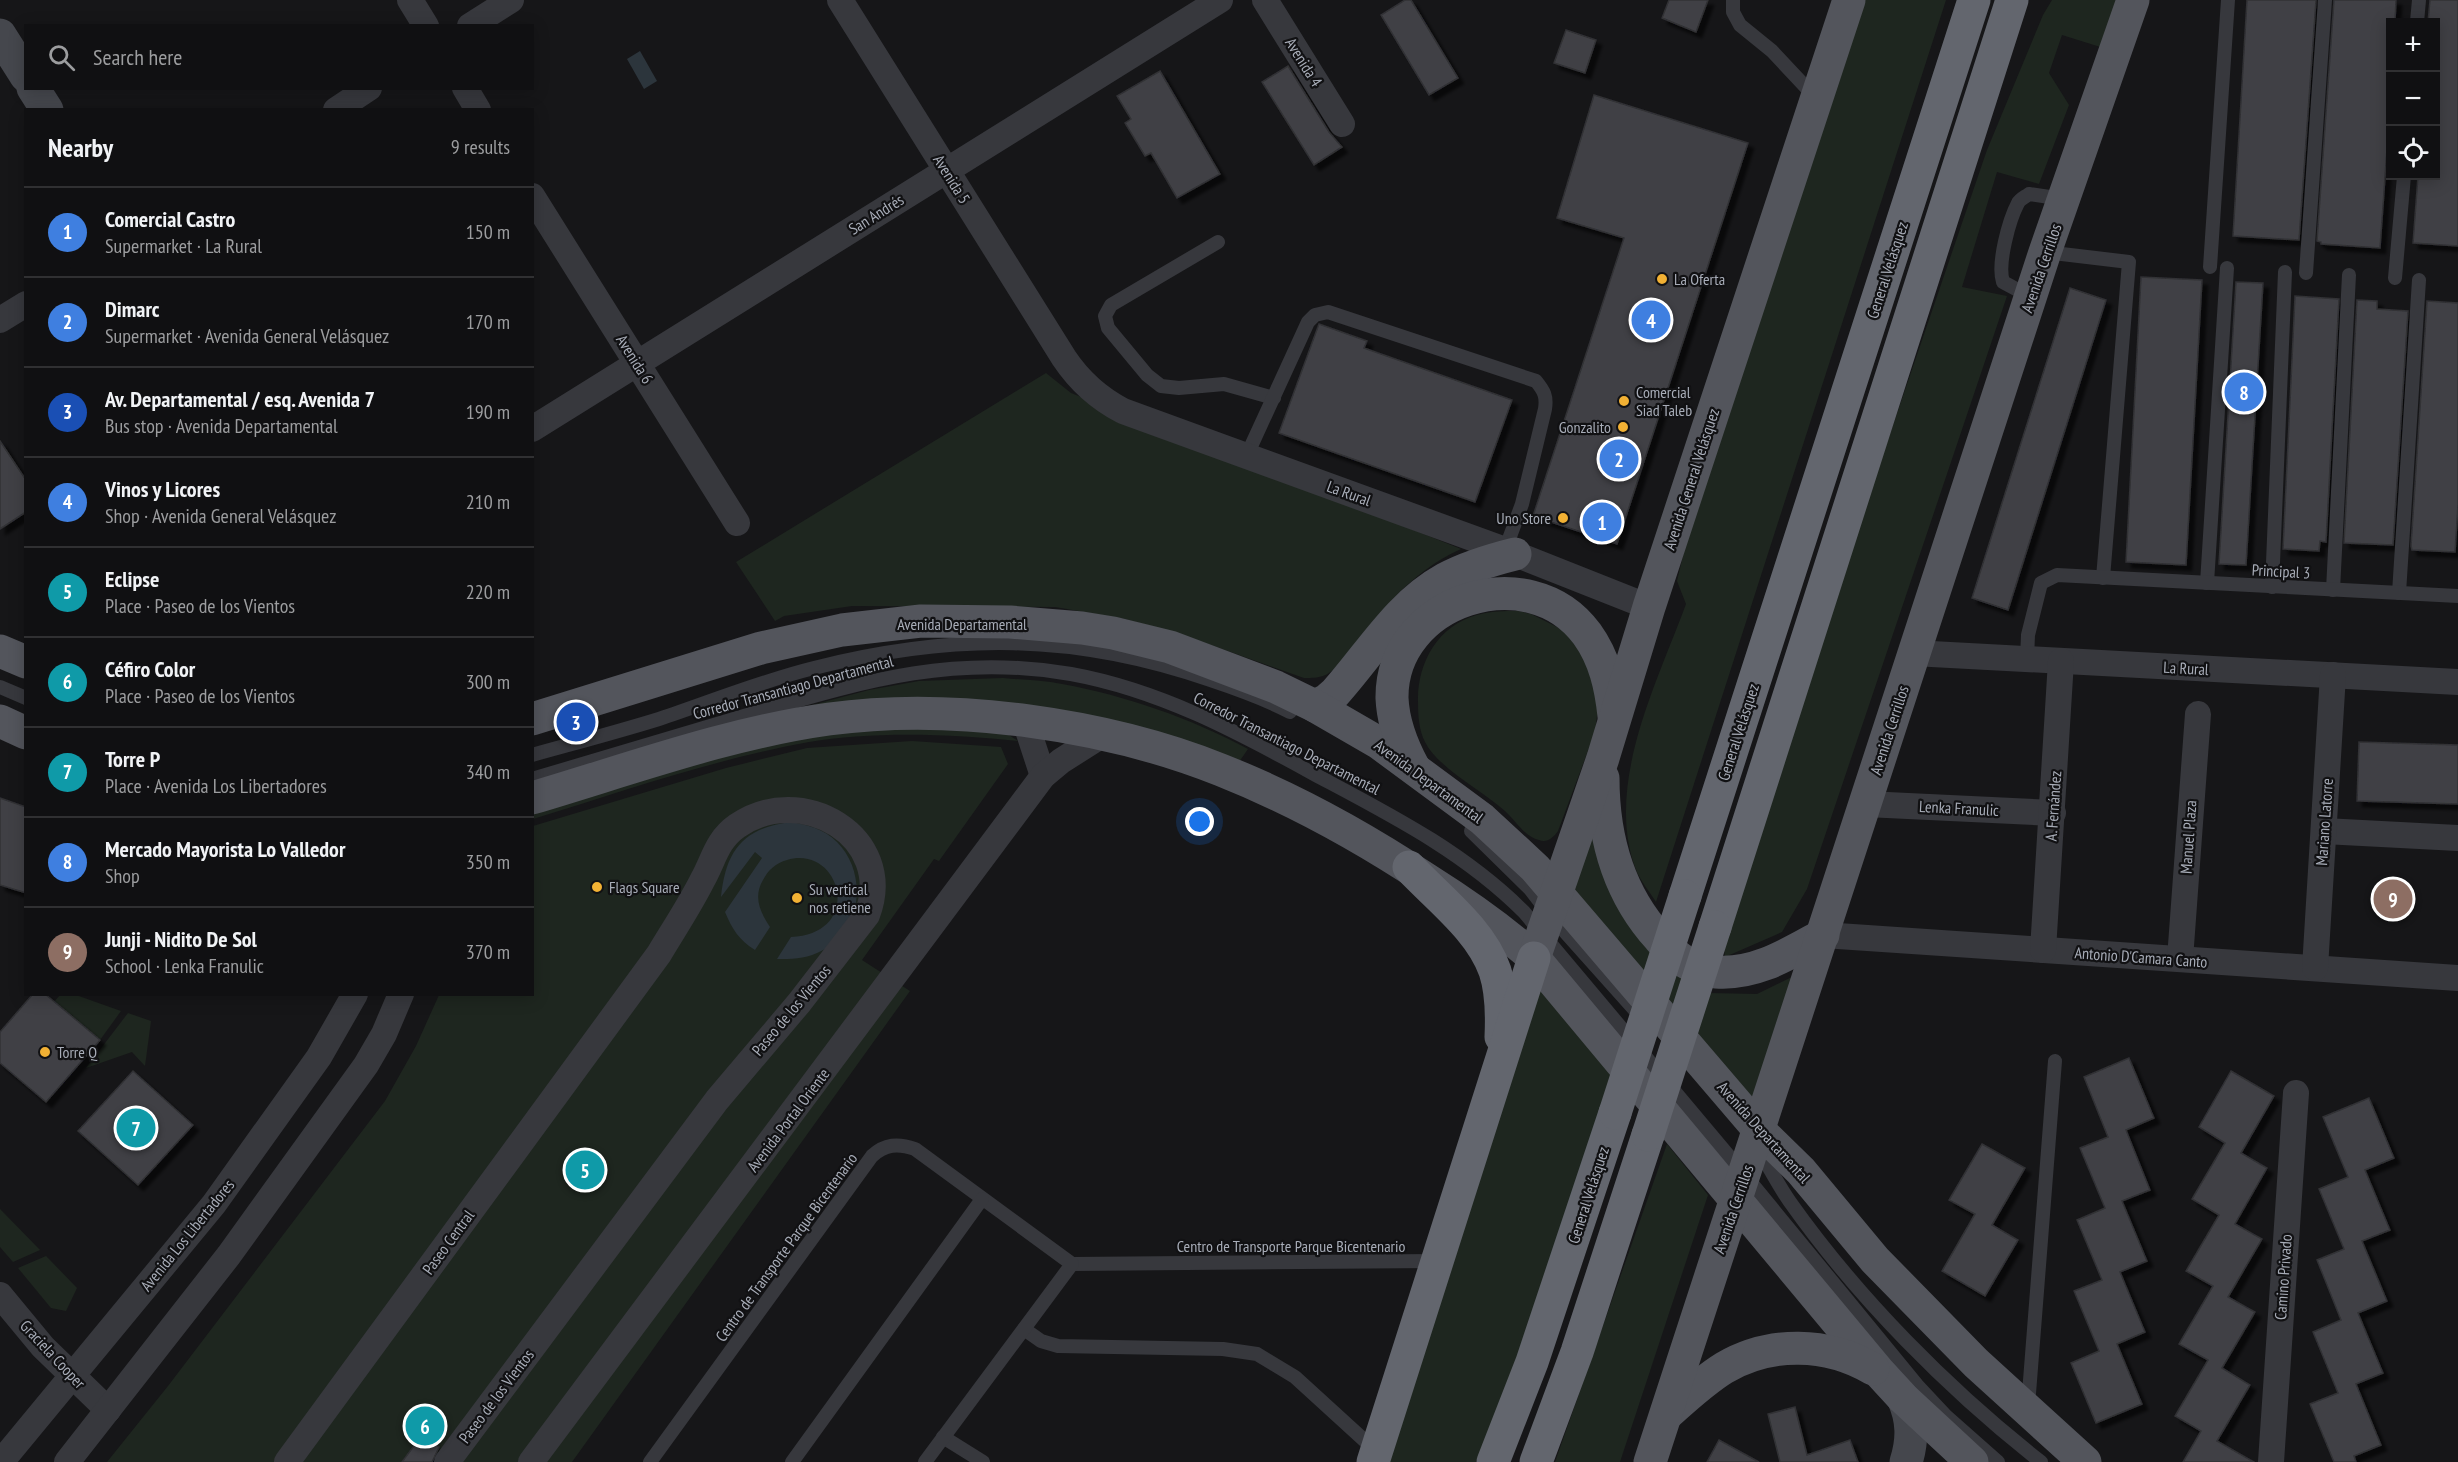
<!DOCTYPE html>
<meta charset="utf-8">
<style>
body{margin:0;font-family:"PT Sans Narrow",sans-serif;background:#1e1e20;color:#f1f3f6}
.controls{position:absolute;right:18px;top:18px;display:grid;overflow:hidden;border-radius:0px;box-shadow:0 3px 15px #0003}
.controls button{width:54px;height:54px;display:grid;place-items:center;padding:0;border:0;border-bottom:2px solid #303032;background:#101012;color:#f1f3f6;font:30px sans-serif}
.you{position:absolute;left:1200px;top:822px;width:21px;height:21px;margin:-15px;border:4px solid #fff;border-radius:50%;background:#1a73e8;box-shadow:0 0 0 9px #1a73e833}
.badge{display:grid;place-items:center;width:39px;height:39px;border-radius:50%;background:#f2b134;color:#fff;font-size:20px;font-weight:700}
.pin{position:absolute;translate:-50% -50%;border:3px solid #fff;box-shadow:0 2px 6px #0006}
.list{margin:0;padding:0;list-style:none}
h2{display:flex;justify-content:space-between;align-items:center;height:78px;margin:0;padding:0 24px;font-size:26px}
h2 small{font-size:20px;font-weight:400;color:#9c9d9f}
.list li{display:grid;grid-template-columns:39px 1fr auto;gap:18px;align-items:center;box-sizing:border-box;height:90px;padding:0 24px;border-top:2px solid #303032}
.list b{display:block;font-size:22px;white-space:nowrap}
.list p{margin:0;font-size:20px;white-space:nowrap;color:#9c9d9f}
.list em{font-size:20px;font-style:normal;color:#9c9d9f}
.icon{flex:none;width:33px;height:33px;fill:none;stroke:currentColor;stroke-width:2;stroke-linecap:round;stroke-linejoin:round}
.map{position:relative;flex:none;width:2458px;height:1462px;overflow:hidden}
.search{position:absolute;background:#101012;box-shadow:0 3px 15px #0003;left:24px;top:24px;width:510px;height:66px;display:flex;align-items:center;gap:15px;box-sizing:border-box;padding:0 21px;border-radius:0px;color:#9c9d9f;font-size:22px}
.panel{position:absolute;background:#101012;box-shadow:0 3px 15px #0003;left:24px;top:108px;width:510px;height:888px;border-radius:0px}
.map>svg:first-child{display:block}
.green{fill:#1e261f}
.water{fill:#2c353c}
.building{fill:#404145;stroke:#303034;stroke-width:1.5;filter:url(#shadow)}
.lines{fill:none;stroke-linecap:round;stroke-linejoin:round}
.lane{stroke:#37383d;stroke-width:14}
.street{stroke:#37383d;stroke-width:26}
.secondary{stroke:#45474d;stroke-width:33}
.primary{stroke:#53555c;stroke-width:33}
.highway{stroke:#63666e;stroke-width:33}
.highway-bridge{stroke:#63666e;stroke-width:33}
.poi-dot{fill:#f2b134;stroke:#111113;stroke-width:2}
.labels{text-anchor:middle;stroke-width:4.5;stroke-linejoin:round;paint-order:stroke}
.street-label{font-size:16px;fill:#a8adb8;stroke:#111113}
.poi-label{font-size:16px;fill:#a8adb8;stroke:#111113;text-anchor:start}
</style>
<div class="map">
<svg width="2458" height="1462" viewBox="0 0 2458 1462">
<defs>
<filter id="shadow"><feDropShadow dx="5.5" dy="5.5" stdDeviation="1.5" flood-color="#0009"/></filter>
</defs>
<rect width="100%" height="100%" fill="#161618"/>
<g class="green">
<path d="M1860,0H1946L1656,902C1649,891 1639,879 1635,867C1605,783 1657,683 1686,604L1677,581L1706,459Z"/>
<polygon points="2052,0 2126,0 2110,50 2062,35 2049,73 2069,105 2039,184 1997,172 1962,287 2007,296 1807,889 1782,932 1725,957 1723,941 1835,595 1987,150 2043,15"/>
<path d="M1046,373L1071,393L1461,549C1407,573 1374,620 1338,665C1327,677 1320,678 1304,678L1180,634L1125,619L1055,607L852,606L784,616L775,621L736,562Z"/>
<path d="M1518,611L1531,614L1563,630L1588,659L1598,707L1595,732L1558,831C1553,838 1547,843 1539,840C1525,837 1515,820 1505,811C1483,791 1438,768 1425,742C1419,730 1418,716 1418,702C1417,664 1437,626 1477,615C1490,611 1504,611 1518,611Z"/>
<path d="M1003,678C1023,680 1043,680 1062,684C1127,696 1190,718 1248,749L1239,762L797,709L869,690L919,681Z"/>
<path d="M878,727L1003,731L1018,741C955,734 871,731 809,742C715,759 624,791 533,819V811L752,746Z"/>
<polygon points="912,741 1001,747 1008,764 939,861 934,859 862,960 910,991 572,1462 107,1462 168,1386 385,1101 416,1046 439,995 532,994 533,826 726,768 807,748"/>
<polygon points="1596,828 1708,993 1757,994 1794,976 1753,1098 1572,892"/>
<polygon points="1541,984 1613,1071 1505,1395 1476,1462 1384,1462"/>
<polygon points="60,995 76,995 121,1011 100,1040 54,1002"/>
<polygon points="128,1013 151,1021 145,1066 132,1052 86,1068"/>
<polygon points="1667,1144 1708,1195 1620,1462 1555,1462"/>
<polygon points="0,1209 40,1250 13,1262 0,1247"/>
<polygon points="46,1256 77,1288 66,1311 51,1308 18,1268"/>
</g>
<g class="water">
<polygon points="640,51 657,81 644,89 627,59"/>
<path d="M791,822C808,825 824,829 837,842C869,874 862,935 817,953C804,959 791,959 777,959L791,937C865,934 841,844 787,860C776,863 768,870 763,880C753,897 760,912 770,927L755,950C739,940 732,929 725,912L762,858L755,852L721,897C726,850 743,828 791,822Z"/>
</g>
<g class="building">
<polygon points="1405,0 1411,0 1458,78 1429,95 1381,15"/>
<polygon points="1669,0 1708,0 1696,32 1662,18"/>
<polygon points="2247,0 2316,0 2299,240 2233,236"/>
<polygon points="2334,0 2396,0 2395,22 2391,22 2391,92 2380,248 2321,244 2321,242 2317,241"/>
<polygon points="2430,0 2458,0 2458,246 2413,243 2418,176 2436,176 2436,22 2428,22"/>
<polygon points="1566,30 1596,40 1585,73 1554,63"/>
<polygon points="1288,66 1329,132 1342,147 1314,165 1262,82"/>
<polygon points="1160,71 1220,174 1177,198 1151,153 1145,156 1125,123 1131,119 1117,96"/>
<polygon points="1594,95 1748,143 1617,544 1533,516 1624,238 1557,218"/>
<polygon points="2141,277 2202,280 2186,565 2126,562"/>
<polygon points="2236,282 2263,283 2246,565 2219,564"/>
<polygon points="2070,288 2106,300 2008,610 1972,598"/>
<polygon points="2295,296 2339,299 2326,542 2320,541 2319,551 2283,549"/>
<polygon points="2357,300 2377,301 2377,309 2408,311 2393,545 2344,543"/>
<polygon points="2427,301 2458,303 2458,505 2455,552 2412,550 2411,546"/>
<polygon points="1319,324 1367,341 1364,348 1512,400 1475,502 1279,433"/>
<polygon points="0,441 26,480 26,512 0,529"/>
<polygon points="2359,742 2458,745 2458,804 2357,801"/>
<polygon points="0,798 26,807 26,893 0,885"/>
<polygon points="33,994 45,994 100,1040 46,1102 0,1063 0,1032"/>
<polygon points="2129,1058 2154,1118 2126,1130 2150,1190 2122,1201 2147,1261 2120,1272 2145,1332 2117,1344 2142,1404 2096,1423 2071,1363 2099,1351 2074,1291 2102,1280 2077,1220 2105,1208 2080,1148 2108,1137 2084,1077"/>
<polygon points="133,1071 193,1125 138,1185 78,1131"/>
<polygon points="2231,1071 2274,1096 2241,1153 2267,1168 2235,1224 2262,1239 2228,1297 2255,1312 2222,1368 2250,1385 2217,1441 2254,1462 2183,1462 2201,1431 2175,1416 2208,1360 2179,1344 2213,1286 2186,1271 2219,1215 2192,1199 2225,1143 2199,1127"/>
<polygon points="2369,1098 2394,1158 2365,1170 2390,1230 2362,1241 2387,1301 2358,1313 2383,1373 2356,1384 2381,1445 2354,1456 2356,1462 2334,1462 2310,1404 2338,1393 2313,1332 2341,1320 2317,1260 2344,1249 2319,1189 2348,1177 2323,1117"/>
<polygon points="1982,1144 2025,1168 1992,1225 2018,1240 1985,1296 1942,1271 1975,1214 1949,1200"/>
<polygon points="1795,1407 1807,1455 1850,1440 1858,1462 1780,1462 1768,1414"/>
<polygon points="422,1435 439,1447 432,1462 402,1462"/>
<polygon points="1719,1440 1759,1462 1707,1462"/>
</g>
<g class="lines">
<g class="lane">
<polyline points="1733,0 1733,12 1740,25 1772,51 1816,98"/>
<polyline points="2417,22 2419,0"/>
<polyline points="1218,242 1111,305 1105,316 1108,328 1147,375 1161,386 1179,388 1224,384 1274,398"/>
<polyline points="2045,252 2129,262 2103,578"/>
<polyline points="2210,267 2228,0"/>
<polyline points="2306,273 2325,0"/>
<polyline points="2395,278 2404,176"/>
<path d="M2031,297L2003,282C1997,264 2009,220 2018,203C2020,199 2025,197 2029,194L2063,199"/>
<path d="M1247,455L1308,322L1315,315L1328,312L1536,381C1544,391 1547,396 1545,409L1522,504L1505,550"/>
<polyline points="2207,583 2227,268"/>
<polyline points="2272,587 2285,272"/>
<polyline points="2333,590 2349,275"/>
<polyline points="2399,593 2419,280"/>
<polyline points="2027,659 2028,635 2041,583 2057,575 2458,596"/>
<polyline points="0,687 26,698"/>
<path d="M532,755C575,743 617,732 659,719C710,702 761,681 814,668C953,633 1074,633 1210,680C1237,689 1265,699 1290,712"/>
<path d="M532,779C603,758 673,737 744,716C858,683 950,653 1071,674C1159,690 1236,731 1314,774C1389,814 1463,851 1524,912L1744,1174L1917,1385L1946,1416L1998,1462"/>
<polyline points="1471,831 1530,889 1550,915 1634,1009"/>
<path d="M1757,1147C1768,1165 1778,1185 1790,1202C1858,1298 1948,1389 2041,1462"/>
<polyline points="1072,1264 1436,1261"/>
<polyline points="1024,1329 1041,1341 1058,1346 1223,1349 1257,1354 1295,1377 1375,1450"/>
<polyline points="2028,1406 2055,1061"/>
<polyline points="943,1437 983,1462"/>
<path d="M650,1462L872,1156C885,1144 898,1143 915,1149L1072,1264L925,1462"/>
<polyline points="792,1462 982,1199"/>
</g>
<g class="street">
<polyline points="410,0 426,26"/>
<path d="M840,0L1064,358C1080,382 1098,398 1123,411L1505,550L1649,607"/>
<polyline points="1265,0 1342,124"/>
<polyline points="470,26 511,0"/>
<polyline points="465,88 478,110"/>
<polyline points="336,110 369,88"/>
<polyline points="532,196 737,523"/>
<polyline points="0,320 26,304"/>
<polyline points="532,429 1220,0"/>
<polyline points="1913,653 2458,682"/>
<polyline points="1025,721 1043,776"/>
<polyline points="1866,804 2053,813"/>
<polyline points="2324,831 2458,838"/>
<polyline points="1823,935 2458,978"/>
<polyline points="2043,950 2061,661"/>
<polyline points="2180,959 2198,714"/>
<polyline points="2315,968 2333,675"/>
<polyline points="0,1295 43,1347 108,1410"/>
<polyline points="1,1462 214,1204 319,1057 355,994"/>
<polyline points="67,1462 229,1255 366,1065 384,1034 401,994"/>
<path d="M287,1462L659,954C674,929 690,905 703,879C714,859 717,840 737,826C801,781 897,837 867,915L799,1003L717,1100L447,1462"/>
<polyline points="531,1462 1043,776 1061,761 1102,735"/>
<polyline points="2271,1462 2296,1093"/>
</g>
<g class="secondary">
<polyline points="0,35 26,76"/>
<polyline points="33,88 47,110"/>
<path d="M1903,1398C1913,1420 1913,1440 1906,1462"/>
</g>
<g class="primary">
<polyline points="0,651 26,662"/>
<path d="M1315,706L1327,700L1335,693C1370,654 1398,605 1445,579C1467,567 1491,560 1515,554"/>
<polyline points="532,719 761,648 842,630 921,621 1010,622 1082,628 1113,633 1170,647 1276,687 1315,706 1379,743 1482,819 1535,868 1760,1131 1801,1171 1875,1260 1976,1363 2085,1462"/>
<polyline points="0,721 26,733"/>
<path d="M1414,768C1402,746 1393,723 1392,698C1391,600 1529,555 1587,634C1605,659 1611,687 1614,716"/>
<path d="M1603,778C1603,837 1619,894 1659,938C1675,957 1691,970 1716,972C1756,975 1790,953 1823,935"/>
<path d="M532,798C630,769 728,733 829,719C952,702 1106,724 1221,770C1294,799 1361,836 1426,879C1464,903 1500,928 1534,958L1880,1373L1903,1398L1972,1462"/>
<polyline points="1534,958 1603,758 1649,607 1849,0"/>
<path d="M1667,1414C1685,1398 1703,1381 1724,1368C1770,1341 1827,1342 1873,1369"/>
<polyline points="1650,1462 2045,252 2133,0"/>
</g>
<g class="highway">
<path d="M1409,867C1438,898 1481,930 1495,971C1502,992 1502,1015 1501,1037"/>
<polyline points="1685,896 1974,0"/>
<polyline points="1715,927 2012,0"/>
<polyline points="1373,1462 1534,958"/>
<polyline points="1493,1462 1532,1362 1615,1113"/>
<polyline points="1536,1462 1577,1352 1648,1135"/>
</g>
<g class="highway-bridge">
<polyline points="1615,1113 1685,896"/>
<polyline points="1648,1135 1715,927"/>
</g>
</g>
<g class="poi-dot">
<circle cx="1662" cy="279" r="6"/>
<circle cx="1624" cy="401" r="6"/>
<circle cx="1623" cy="427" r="6"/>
<circle cx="1563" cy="518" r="6"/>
<circle cx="597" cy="887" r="6"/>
<circle cx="797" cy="898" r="6"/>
<circle cx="45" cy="1052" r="6"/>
</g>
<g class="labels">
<g class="street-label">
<text transform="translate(1304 62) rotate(58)" y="6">Avenida 4</text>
<text transform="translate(952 179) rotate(58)" y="6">Avenida 5</text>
<text transform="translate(876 214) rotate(-32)" y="6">San Andrés</text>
<text transform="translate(2041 268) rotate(-71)" y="6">Avenida Cerrillos</text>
<text transform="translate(1887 270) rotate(-72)" y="6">General Velásquez</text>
<text transform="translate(635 359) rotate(58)" y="6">Avenida 6</text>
<text transform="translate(1691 479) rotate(-72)" y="6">Avenida General Velásquez</text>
<text transform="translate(1349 493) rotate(20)" y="6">La Rural</text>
<text transform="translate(2281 571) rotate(3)" y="6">Principal 3</text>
<text x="962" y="630">Avenida Departamental</text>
<text transform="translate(2186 668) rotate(3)" y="6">La Rural</text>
<text transform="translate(793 687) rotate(-15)" y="6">Corredor Transantiago Departamental</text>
<text transform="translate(1889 730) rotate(-72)" y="6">Avenida Cerrillos</text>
<text transform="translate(1738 732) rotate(-72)" y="6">General Velásquez</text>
<text transform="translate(1287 743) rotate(27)" y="6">Corredor Transantiago Departamental</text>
<text transform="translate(1429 781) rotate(36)" y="6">Avenida Departamental</text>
<text transform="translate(2053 806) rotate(-86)" y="6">A. Fernández</text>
<text transform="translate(1959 808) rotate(3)" y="6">Lenka Franulic</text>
<text transform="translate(2324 822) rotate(-86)" y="6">Mariano Latorre</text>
<text transform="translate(2188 837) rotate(-86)" y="6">Manuel Plaza</text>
<text transform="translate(2141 957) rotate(4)" y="6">Antonio D'Camara Canto</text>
<text transform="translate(791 1010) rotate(-50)" y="6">Paseo de los Vientos</text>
<text transform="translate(788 1120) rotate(-53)" y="6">Avenida Portal Oriente</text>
<text transform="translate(1764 1132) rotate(48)" y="6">Avenida Departamental</text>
<text transform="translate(1588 1195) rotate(-72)" y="6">General Velásquez</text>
<text transform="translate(1733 1209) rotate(-71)" y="6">Avenida Cerrillos</text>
<text transform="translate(187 1235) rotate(-51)" y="6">Avenida Los Libertadores</text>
<text transform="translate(448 1242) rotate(-54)" y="6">Paseo Central</text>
<text x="1291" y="1252">Centro de Transporte Parque Bicentenario</text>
<text transform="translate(786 1247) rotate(-54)" y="6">Centro de Transporte Parque Bicentenario</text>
<text transform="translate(2283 1277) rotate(-86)" y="6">Camino Privado</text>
<text transform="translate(53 1354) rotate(47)" y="6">Graciela Cooper</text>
<text transform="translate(496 1396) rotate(-53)" y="6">Paseo de los Vientos</text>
</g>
<g class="poi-label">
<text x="1674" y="285">La Oferta</text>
<text x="1636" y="398">Comercial<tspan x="1636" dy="18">Siad Taleb</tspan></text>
<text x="1611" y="433" text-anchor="end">Gonzalito</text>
<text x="1551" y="524" text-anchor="end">Uno Store</text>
<text x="609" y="893">Flags Square</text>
<text x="809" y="895">Su vertical<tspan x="809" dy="18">nos retiene</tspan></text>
<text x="57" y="1058">Torre Q</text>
</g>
</g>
</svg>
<div class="controls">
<button>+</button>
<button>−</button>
<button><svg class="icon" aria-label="locate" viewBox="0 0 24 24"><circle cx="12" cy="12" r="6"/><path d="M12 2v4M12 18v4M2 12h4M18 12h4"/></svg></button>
</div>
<div class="you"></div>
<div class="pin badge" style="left:1602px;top:522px;background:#3f7fe0">1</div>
<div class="pin badge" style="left:1619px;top:459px;background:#3f7fe0">2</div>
<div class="pin badge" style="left:576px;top:722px;background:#1a4fb4">3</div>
<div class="pin badge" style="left:1651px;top:320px;background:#3f7fe0">4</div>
<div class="pin badge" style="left:585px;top:1170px;background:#0f9aa8">5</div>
<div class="pin badge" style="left:425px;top:1426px;background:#0f9aa8">6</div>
<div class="pin badge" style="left:136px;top:1128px;background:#0f9aa8">7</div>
<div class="pin badge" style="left:2244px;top:392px;background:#3f7fe0">8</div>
<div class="pin badge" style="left:2393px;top:899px;background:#8d6e63">9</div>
<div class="search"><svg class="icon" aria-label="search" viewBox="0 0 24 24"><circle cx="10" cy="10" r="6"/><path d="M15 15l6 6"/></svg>Search here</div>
<section class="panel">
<h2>Nearby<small>9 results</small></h2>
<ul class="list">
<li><span class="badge" style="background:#3f7fe0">1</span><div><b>Comercial Castro</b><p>Supermarket · La Rural</p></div><em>150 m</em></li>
<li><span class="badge" style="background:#3f7fe0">2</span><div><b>Dimarc</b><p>Supermarket · Avenida General Velásquez</p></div><em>170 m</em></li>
<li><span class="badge" style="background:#1a4fb4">3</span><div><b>Av. Departamental / esq. Avenida 7</b><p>Bus stop · Avenida Departamental</p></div><em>190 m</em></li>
<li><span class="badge" style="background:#3f7fe0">4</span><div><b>Vinos y Licores</b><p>Shop · Avenida General Velásquez</p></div><em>210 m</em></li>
<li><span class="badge" style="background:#0f9aa8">5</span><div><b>Eclipse</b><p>Place · Paseo de los Vientos</p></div><em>220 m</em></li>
<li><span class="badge" style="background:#0f9aa8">6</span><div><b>Céfiro Color</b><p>Place · Paseo de los Vientos</p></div><em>300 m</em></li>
<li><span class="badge" style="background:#0f9aa8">7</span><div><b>Torre P</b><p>Place · Avenida Los Libertadores</p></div><em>340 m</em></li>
<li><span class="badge" style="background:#3f7fe0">8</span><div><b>Mercado Mayorista Lo Valledor</b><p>Shop</p></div><em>350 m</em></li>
<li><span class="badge" style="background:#8d6e63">9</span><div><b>Junji - Nidito De Sol</b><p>School · Lenka Franulic</p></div><em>370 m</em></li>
</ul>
</section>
</div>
